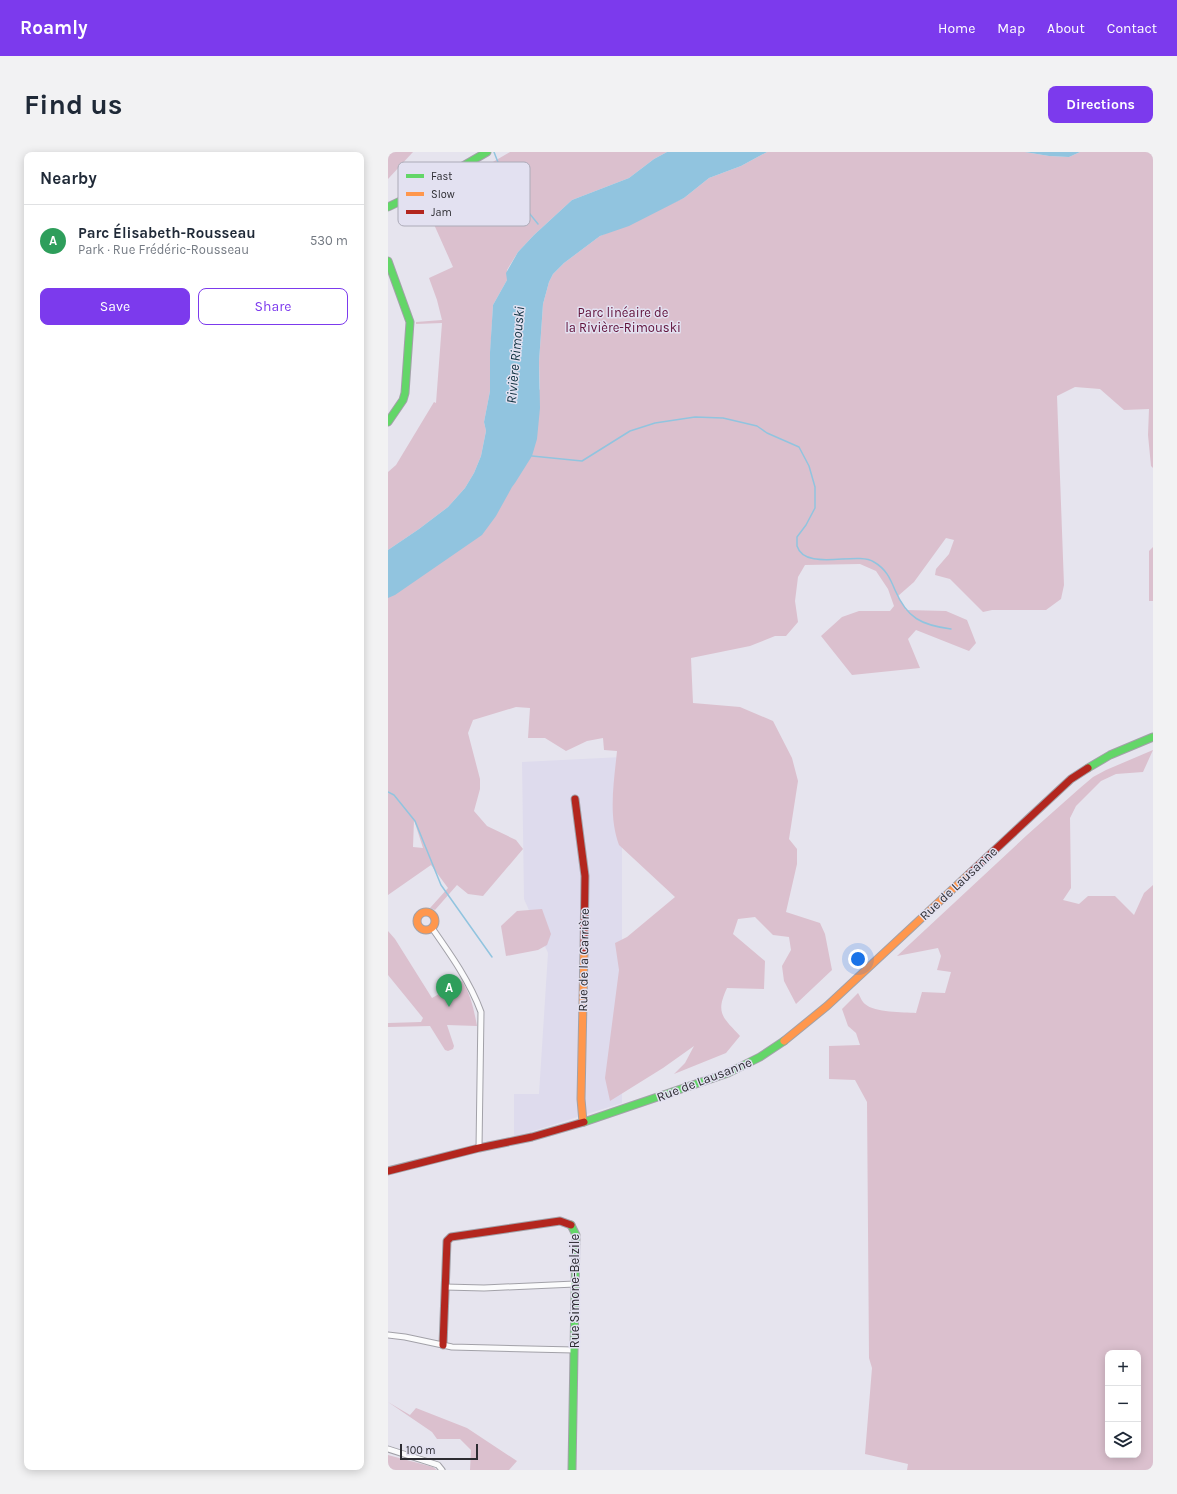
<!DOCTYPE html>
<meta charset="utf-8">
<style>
body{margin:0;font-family:Karla,sans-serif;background:#f2f2f3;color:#1f2937}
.controls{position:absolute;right:12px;bottom:12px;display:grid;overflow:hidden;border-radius:8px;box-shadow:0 2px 10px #0003}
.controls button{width:36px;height:36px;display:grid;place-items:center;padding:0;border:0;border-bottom:1px solid #e0e1e3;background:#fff;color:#1f2937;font:20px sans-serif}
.scale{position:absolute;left:12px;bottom:10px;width:78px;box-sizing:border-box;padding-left:4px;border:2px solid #2d2c32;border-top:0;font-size:11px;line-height:14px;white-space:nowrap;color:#2d2c32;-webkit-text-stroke:3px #e3e1f1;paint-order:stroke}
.you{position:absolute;left:470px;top:807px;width:14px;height:14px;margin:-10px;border:3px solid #fff;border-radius:50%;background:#1a73e8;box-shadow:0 0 0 6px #1a73e833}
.badge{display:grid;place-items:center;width:26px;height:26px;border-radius:50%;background:#7c3aed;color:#fff;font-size:13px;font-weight:700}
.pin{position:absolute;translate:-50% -33px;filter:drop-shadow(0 1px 2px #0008)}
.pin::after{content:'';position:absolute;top:21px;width:14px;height:12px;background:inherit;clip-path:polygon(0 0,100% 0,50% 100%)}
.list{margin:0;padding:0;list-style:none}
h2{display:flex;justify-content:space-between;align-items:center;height:52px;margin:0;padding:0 16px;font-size:17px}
h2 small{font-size:13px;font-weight:400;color:#747a83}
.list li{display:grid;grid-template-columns:26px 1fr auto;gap:12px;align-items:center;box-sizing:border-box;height:72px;padding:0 16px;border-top:1px solid #e0e1e3}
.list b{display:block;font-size:15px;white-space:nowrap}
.list p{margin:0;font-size:13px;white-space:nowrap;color:#747a83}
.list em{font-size:13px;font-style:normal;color:#747a83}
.actions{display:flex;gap:8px;padding:12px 16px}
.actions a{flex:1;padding:9px 0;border:1px solid #7c3aed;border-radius:8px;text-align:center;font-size:14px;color:#7c3aed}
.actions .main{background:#7c3aed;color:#fff}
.icon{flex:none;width:22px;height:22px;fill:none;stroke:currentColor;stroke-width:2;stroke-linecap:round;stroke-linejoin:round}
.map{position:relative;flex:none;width:765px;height:1318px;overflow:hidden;border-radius:8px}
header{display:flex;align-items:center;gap:24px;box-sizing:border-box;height:56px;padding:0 20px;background:#7c3aed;color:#fff}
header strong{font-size:19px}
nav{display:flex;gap:22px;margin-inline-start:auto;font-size:14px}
.intro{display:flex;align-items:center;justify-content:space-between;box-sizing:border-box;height:96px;padding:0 24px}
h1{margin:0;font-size:28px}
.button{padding:10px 18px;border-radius:8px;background:#7c3aed;color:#fff;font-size:14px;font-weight:700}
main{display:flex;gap:24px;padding:0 24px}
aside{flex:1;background:#fff;border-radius:8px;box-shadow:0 2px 10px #0003}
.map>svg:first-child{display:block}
.built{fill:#dedbed}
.green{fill:#dbc0ce;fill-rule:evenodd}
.water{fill:#91c4df}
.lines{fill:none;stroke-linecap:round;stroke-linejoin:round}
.stream{stroke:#91c4df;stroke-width:1.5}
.street-casing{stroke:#a2a1a8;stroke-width:7}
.fast-casing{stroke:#a2a1a8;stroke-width:9}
.slow-casing{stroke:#a2a1a8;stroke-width:9}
.jam-casing{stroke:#a2a1a8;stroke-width:9}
.street{stroke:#fbfbfc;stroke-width:5}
.fast{stroke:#63d668;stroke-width:7}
.slow{stroke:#ff974d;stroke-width:7}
.jam{stroke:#b3261e;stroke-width:7}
.labels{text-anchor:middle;stroke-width:3;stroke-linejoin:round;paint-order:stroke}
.park-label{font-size:13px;fill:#60113a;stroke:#e3e1f1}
.street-label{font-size:13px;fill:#2d2c32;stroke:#e3e1f1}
.water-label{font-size:14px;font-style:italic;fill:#103241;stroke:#e3e1f1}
.key{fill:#e3e1f1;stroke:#acabb8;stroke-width:1}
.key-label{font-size:11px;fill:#2d2c32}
</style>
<header>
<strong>Roamly</strong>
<nav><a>Home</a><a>Map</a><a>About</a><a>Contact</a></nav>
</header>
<div class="intro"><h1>Find us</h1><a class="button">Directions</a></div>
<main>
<aside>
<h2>Nearby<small></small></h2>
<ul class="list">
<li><span class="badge" style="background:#2e9e5b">A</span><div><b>Parc Élisabeth-Rousseau</b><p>Park · Rue Frédéric-Rousseau</p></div><em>530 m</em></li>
</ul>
<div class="actions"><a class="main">Save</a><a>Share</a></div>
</aside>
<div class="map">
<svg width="765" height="1318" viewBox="0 0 765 1318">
<rect width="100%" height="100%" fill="#e6e4ee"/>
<polygon class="built" points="234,605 234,951 126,985 126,942 151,942 160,801 136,747 134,610"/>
<g class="green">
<polygon points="3,0 25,0 0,27 0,3"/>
<polygon points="122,0 279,0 266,7 241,26 184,48 146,83 130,100 119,118 119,128 105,153 102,203 102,239 96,270 98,279 93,304 86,321 77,336 60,355 31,377 0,398 0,320 8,313 46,250 48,251 54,171 28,172 28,170 54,168 49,148 41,126 65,115 36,50"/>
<path d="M379,0H637L661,4L681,5L692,0H765V316L763,314L760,283L761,257L736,258L712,237L687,235L669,244L676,433L673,447L658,458H604L595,460L562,427L547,423L548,417L561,402L566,388L558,386L526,430L510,444L518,458L558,459L579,468L588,491L581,499L528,478L520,487L532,516L464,523L433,484L454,465L471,459H502L506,454L500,437L488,419L472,412L417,413L410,425L407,449L410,470L398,484H387L362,494L303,506L305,551L352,555L385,569L404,606L410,629L401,687L409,697V712L398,760L432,771L437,782L444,818L408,852L396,829L394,814L403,798L401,785L385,783L367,765L350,767L345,782L377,809L376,837L339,836C327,862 335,865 352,884L338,901L286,922L297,911L306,894L275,916L222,949L217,926L231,818L227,791L239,785L287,745L231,693C220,663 226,630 229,599L216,598L215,586L199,589L178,599L157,586H140L142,556L128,555L85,568L80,581L92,627V637L86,659L99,674L128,688L135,697L95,744L80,742L69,733L47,758L42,756L60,736L43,713L0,743V443L152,237L151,210L155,152L161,130L165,122L176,111L212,84L296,46L321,26L353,14ZM26,668L35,696L25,695Z"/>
<polygon points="765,395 765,449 761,449 761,399"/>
<path d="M765,598L755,620L728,622L713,629L688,654L682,666L683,736L675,748L691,752L700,744H727L746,763L756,741L765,733V1318H519L520,1312L477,1302L484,1216L481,1206L479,950L467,928L441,927V894L472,893L468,881L460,874L454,857L470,841C472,844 474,850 477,852C487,861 515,860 528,861L534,840L557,841L563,820L549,818L553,804L550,796L509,804L639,683L692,636L705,625L718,618ZM720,1201H750V1303H720Z"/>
<polygon points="154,757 163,782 159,793 150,798 118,804 113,774 129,759"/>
<path d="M0,779L7,787L44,846L74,829C83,843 86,858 89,874L59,873L66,894L65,897L60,899L57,898L42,874L0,875V871L33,870L35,866L0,823Z"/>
<polygon points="0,1250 22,1263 28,1256 79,1276 129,1309 121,1318 82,1318 83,1298 72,1287 49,1287 44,1280"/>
<polygon points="0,1303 45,1315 49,1318 0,1318"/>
</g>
<g class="water">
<polygon points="279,0 379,0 353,14 321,26 296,46 241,74 212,84 176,111 165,122 161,130 155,152 151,210 152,256 149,287 144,304 127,331 124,335 108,364 94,383 7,443 0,446 0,398 31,377 60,355 77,336 86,321 93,304 98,279 96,270 102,239 102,200 105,153 119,128 118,121 130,100 146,83 184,48 241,26 266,7"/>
<polygon points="637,0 692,0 681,5 661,4"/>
</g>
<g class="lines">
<g class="stream">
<path d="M106,0C116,28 131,49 150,72"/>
<path d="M144,304L194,309L242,279L267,271L307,265L335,266L369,274L379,281L411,295L421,314L427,335V356L418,373L409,385C409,388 409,392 409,394C417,420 469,399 486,410C498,417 502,426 507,438C519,466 533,473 563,477"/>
<polyline points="0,640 6,643 27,669 53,733 104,805"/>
</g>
<g class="street-casing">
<g id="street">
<path d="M44,776C63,803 82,830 93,860L91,996"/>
<polyline points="57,1135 96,1136 187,1132"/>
<polyline points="0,1183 17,1185 64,1195 186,1198"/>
<polyline points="0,1297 50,1313 54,1318"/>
</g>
</g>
<g class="fast-casing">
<g id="fast">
<polyline points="0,55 25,43 99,0"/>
<polyline points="0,109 22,170 17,241 15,248 0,270"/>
<polyline points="700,616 722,603 765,585"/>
<polyline points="196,970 340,921 372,905 396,889"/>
<polyline points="183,1073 188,1083 184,1318"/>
</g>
</g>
<g class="slow-casing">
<g id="slow">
<circle cx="38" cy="769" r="9"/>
<polyline points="396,889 439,854 581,722"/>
<polyline points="195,970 193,947 196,799"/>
</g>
</g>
<g class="jam-casing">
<g id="jam">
<polyline points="187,647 197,724 196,799"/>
<polyline points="581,722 683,627 700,616"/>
<polyline points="0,1019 91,996 144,985 196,970"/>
<polyline points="55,1193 59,1089 63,1085 172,1069 183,1073"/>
</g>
</g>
<use href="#street" class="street"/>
<use href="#fast" class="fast"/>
<use href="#slow" class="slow"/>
<use href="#jam" class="jam"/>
</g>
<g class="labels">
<g class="park-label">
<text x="235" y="165">Parc linéaire de<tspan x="235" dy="15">la Rivière-Rimouski</tspan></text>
</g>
<g class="street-label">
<text transform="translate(570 731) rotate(-43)" y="5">Rue de Lausanne</text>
<text transform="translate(195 808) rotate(-89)" y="5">Rue de la Carrière</text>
<text transform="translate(316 927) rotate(-21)" y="5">Rue de Lausanne</text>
<text transform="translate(186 1139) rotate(-90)" y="5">Rue Simone-Belzile</text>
</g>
<g class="water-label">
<text transform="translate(127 203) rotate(-85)" y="5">Rivière Rimouski</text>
</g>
</g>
<rect x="10" y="10" width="132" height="64" rx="6" class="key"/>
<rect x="18" y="22" width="18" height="4" fill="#63d668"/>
<rect x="18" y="40" width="18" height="4" fill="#ff974d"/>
<rect x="18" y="58" width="18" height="4" fill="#b3261e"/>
<g class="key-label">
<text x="43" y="28">Fast</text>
<text x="43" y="46">Slow</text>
<text x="43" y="64">Jam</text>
</g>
</svg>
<div class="controls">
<button>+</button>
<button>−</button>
<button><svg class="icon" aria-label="layers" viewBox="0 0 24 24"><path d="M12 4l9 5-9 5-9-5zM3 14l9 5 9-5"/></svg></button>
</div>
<div class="scale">100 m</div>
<div class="you"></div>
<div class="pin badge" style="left:61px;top:855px;background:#2e9e5b">A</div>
</div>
</main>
